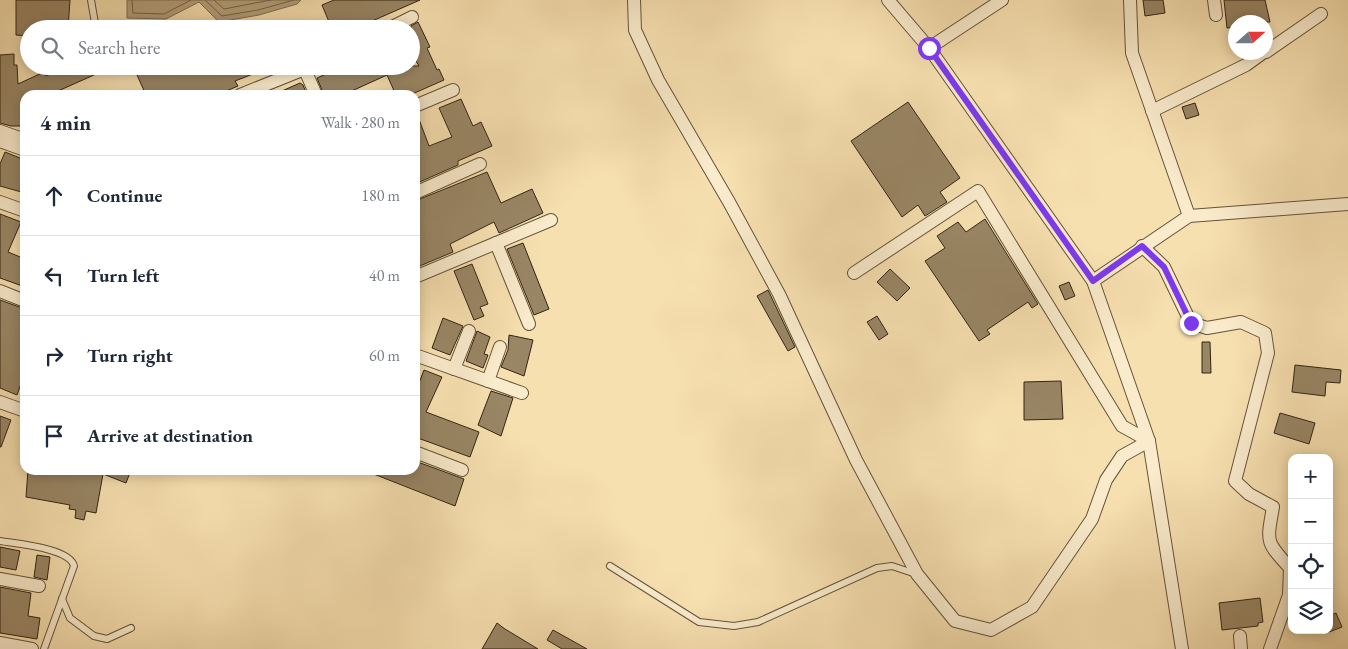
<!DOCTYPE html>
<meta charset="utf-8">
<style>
body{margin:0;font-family:"EB Garamond",serif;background:#f2f2f3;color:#1f2937}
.controls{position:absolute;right:15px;bottom:15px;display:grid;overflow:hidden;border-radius:10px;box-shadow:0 2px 12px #0003}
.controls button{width:45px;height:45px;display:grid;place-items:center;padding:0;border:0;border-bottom:1px solid #e0e1e3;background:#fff;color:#1f2937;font:25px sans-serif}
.compass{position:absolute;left:1228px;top:15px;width:45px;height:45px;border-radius:50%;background:#fff;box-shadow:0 2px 12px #0003;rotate:69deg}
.stop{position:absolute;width:15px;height:15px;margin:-11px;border:4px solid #7c3aed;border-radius:50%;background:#fff}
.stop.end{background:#7c3aed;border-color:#fff;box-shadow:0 1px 5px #0008}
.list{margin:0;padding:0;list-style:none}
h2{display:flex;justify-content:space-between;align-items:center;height:65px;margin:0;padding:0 20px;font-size:21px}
h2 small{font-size:16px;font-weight:400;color:#747a83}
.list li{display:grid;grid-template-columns:32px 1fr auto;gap:15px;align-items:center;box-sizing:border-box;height:80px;padding:0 20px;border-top:1px solid #e0e1e3}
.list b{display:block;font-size:19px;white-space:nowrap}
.list em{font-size:16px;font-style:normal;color:#747a83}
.icon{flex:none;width:28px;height:28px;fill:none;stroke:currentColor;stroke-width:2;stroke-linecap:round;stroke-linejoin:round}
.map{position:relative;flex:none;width:1348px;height:649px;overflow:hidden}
.search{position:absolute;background:#fff;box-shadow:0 2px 12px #0003;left:20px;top:20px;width:400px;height:55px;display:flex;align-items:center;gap:12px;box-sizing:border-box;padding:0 18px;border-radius:28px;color:#747a83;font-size:19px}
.panel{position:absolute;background:#fff;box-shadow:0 2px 12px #0003;left:20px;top:90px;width:400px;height:385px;border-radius:15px}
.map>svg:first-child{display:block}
.water{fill:#b4a07b;stroke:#806e51}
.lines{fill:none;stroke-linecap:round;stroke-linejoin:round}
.shore{stroke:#746247;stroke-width:1}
.building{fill:#998665;stroke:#332413}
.lane-casing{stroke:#64533a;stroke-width:8}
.street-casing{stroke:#64533a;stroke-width:14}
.lane{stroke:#faebcc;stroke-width:6}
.street{stroke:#faebcc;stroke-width:12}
.route{stroke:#7c3aed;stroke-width:6}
</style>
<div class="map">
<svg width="1348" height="649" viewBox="0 0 1348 649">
<rect width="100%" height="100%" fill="#f7e0b0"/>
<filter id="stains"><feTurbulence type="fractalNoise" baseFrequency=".004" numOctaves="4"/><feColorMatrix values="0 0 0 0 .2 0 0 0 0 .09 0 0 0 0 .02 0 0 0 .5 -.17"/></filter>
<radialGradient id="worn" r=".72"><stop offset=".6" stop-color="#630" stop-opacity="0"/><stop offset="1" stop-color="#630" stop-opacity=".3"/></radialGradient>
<polygon class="water" points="127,0 301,0 297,4 259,15 219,22 199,2 166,19 127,18"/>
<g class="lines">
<g class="shore">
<polyline points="132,0 133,13 164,14 191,0"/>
<polyline points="205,0 222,16 258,10 294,0"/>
<polyline points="214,0 224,9 271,0"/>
</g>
</g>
<g class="building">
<polygon points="16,0 70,0 68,29 29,29 29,36 16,35"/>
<polygon points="334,0 420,0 354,29 332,29 322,5"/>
<polygon points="1143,0 1163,0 1165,13 1145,16"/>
<polygon points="1224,0 1265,0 1270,22 1236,22 1236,27 1227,28"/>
<polygon points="418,22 430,47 427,48 437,70 439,69 444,80 410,95 396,95 387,75 343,95 324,95 317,78 344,66 419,66 411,53 411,26"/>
<polygon points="14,54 14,65 17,65 18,84 44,72 46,76 67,66 90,66 94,75 49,95 25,95 25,126 11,126 0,123 0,55"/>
<polygon points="133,66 270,66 271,67 235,81 238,86 217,95 146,95"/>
<polygon points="300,83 303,85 307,95 273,95"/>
<polygon points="461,99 473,126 481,122 492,146 458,161 458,165 415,184 415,114 417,114 429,146 452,137 439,108"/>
<polygon points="908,102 960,178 940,192 947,202 925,216 918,205 902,217 851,141"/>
<polygon points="1195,103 1199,115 1186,119 1182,107"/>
<polygon points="5,152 25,160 25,193 0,186 0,164"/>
<polygon points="487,172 501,203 532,189 543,213 499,233 494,222 450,244 453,252 415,268 415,201"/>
<polygon points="0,214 21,222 8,252 25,259 25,287 0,278"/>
<polygon points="985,219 1038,304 1032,308 1028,302 987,330 990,334 979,341 925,261 945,248 937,236 958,222 966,232"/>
<polygon points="523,243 549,309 534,315 507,249"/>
<polygon points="472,264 488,304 480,307 484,316 474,320 454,271"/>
<polygon points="890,269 910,288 897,301 877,282"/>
<polygon points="1069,282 1075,296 1065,300 1059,286"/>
<polygon points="768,290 795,347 788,351 757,296"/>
<polygon points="0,300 25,309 25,373 17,395 0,388"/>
<polygon points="877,316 888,334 879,340 867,322"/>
<polygon points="443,318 463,326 450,355 432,348"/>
<polygon points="477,331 490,337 484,354 488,355 483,368 466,361"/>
<polygon points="509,335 533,340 524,376 501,367 508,350"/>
<polygon points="1202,342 1210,342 1211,373 1202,373"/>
<polygon points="1295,365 1341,370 1340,383 1326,382 1325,396 1292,392"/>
<polygon points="424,370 442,377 426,412 479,432 470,457 415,437 415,387 417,388"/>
<polygon points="1061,381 1063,419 1024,420 1024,382"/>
<polygon points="491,391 513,398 501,436 478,425"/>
<polygon points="1280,413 1315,423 1309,444 1274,433"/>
<polygon points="0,416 11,420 1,447 0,447"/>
<polygon points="415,461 464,479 455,506 366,471 415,470"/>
<polygon points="28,470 131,470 126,483 103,474 96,513 86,511 84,520 75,518 76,510 69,509 70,505 26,497"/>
<polygon points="0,547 20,551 16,570 0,567"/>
<polygon points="37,555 50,557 47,580 34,577"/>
<polygon points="0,587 31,593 28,616 40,618 37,639 0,633"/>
<polygon points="1260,598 1263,622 1258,623 1258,626 1222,630 1219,603"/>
<polygon points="1336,613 1342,627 1329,632 1329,616"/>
<polygon points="497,623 505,629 538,649 482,649"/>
<polygon points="553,630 587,649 562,649 547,640"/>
</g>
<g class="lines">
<g class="lane-casing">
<g id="lane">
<polyline points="91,0 96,29"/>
<path d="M0,541C17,544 70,548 74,566L44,649"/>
<polyline points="610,566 699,622 734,626 758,622 877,568 892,566 916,574"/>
<polyline points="62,599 70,618 94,636 107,639 131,628"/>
</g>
</g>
<g class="street-casing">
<g id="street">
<polyline points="634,0 635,30 658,80 729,202 779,294 856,460 917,574 955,621 991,630 1032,607 1092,519 1106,480 1122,456 1149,441"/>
<polyline points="888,0 929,48 1093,281 1149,441 1182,649"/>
<polyline points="1130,0 1132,53 1189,216"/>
<polyline points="1214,0 1216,15"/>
<polyline points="388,29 412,17"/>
<polyline points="929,48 1002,0"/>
<polyline points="1266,52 1321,14"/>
<polyline points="305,70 316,95"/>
<polyline points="240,95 312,66"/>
<polyline points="415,106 453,90"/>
<polyline points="1152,111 1246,65 1264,52"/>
<polyline points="0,131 25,140"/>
<polyline points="0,141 25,150"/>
<polyline points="415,193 480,164"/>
<polyline points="0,202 25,211"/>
<polyline points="496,243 529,324"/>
<path d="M1142,246L1164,267L1191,323L1207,328L1241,322L1265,333L1268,353L1235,481L1249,494L1273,507C1267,542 1265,541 1290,568L1289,595L1270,649"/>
<polyline points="854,273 978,191 1122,426 1149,441"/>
<polyline points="415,277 551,220"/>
<polyline points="1093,281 1189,216 1348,204"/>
<polyline points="0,291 25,301"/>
<polyline points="415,355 522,393"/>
<polyline points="454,369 469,331"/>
<polyline points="488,381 500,347"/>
<polyline points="0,402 25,411"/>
<polyline points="415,452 462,470"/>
<polyline points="0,579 39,586"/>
<polyline points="1240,636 1241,649"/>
<polyline points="0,643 32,649"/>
</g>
</g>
<use href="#lane" class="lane"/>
<use href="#street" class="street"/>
</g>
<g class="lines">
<polyline class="route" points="929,48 1093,281 1142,246 1164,267 1191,323"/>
</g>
<rect width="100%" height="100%" filter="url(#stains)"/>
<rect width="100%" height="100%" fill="url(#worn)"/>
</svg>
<div class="controls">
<button>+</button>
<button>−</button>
<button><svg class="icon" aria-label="locate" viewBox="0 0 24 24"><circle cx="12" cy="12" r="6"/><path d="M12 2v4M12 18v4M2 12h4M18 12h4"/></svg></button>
<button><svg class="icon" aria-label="layers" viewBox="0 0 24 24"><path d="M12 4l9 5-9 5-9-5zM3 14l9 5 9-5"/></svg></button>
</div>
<svg class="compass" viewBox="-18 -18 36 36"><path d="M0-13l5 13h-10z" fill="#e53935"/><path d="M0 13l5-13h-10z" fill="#747a83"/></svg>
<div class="stop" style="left:929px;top:48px"></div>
<div class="stop end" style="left:1191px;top:323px"></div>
<div class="search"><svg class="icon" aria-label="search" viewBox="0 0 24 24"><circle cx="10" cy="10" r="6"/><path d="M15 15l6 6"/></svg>Search here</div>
<section class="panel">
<h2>4 min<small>Walk · 280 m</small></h2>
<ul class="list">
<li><svg class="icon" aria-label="ahead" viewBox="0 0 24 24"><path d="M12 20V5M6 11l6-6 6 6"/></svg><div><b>Continue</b></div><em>180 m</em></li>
<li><svg class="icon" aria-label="left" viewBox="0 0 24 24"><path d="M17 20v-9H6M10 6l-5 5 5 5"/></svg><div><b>Turn left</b></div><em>40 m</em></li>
<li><svg class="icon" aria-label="right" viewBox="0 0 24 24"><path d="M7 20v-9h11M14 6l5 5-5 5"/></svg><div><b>Turn right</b></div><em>60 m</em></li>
<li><svg class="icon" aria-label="arrive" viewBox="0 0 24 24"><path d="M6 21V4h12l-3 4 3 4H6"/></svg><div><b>Arrive at destination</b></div></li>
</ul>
</section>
</div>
